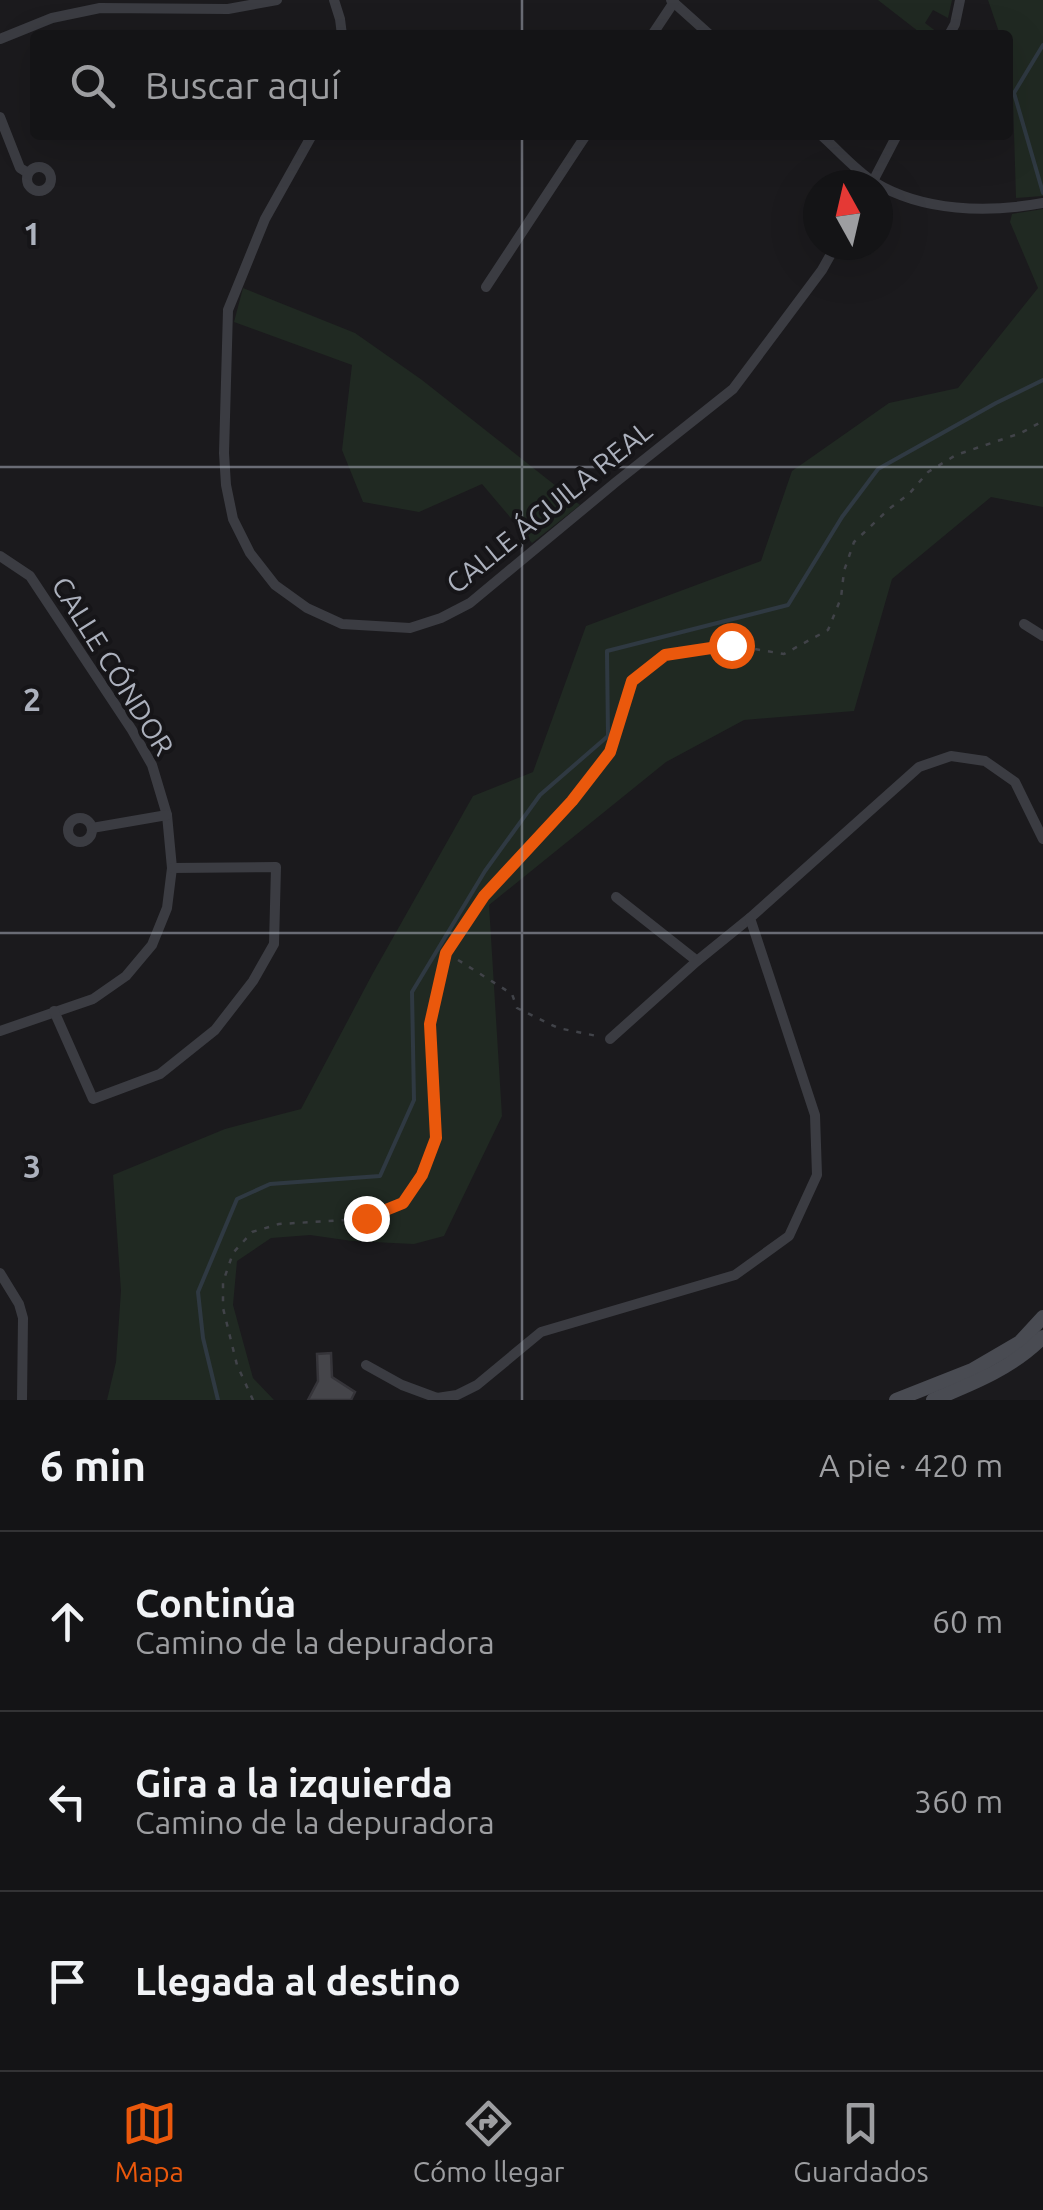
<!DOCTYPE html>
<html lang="es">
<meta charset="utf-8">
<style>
body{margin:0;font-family:Ubuntu,sans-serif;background:#1d1d1f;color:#f1f3f6}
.compass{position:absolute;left:803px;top:170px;width:90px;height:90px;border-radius:50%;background:#141416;box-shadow:0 10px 40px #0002;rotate:352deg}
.stop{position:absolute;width:30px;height:30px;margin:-22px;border:8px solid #ea580c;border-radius:50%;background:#fff}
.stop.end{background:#ea580c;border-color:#fff;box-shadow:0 2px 10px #0008}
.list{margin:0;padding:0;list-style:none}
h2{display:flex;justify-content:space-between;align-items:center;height:130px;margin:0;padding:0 40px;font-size:42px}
h2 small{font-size:32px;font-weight:400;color:#9d9ea1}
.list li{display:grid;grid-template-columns:65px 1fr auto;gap:30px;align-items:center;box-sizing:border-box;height:180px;padding:0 40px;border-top:2px solid #333335}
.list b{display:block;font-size:38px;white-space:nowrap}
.list p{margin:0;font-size:32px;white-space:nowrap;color:#9d9ea1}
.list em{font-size:32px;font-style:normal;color:#9d9ea1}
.icon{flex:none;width:55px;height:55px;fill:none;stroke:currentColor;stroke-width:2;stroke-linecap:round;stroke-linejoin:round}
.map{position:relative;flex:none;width:1043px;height:1400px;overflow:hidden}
.search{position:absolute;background:#141416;box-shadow:0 10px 40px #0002;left:30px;right:30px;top:30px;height:110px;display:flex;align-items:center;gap:25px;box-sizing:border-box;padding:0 35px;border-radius:10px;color:#9d9ea1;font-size:38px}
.sheet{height:670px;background:#141416}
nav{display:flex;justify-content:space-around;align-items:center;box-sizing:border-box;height:140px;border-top:2px solid #333335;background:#141416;font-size:28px;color:#9d9ea1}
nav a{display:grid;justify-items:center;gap:5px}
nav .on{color:#ea580c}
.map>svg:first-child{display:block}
.green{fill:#202922}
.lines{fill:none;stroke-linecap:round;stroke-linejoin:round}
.stream{stroke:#2f3942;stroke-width:4}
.building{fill:#45454a;stroke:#353439;stroke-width:2.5}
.path{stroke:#414349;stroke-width:2.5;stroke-dasharray:5 8;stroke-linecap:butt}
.street{stroke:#3b3c42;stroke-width:10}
.secondary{stroke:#494b52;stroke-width:14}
.route{stroke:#ea580c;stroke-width:12}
.grid{fill:none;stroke:#acb1bd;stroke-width:2.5;stroke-opacity:0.55}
.labels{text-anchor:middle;stroke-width:8;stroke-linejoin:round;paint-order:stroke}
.street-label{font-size:28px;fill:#acb1bd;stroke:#161518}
.grid-label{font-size:32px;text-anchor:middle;font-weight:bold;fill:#acb1bd;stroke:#161518;stroke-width:8;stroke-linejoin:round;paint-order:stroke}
</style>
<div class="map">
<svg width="1043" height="1400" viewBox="0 0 1043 1400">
<rect width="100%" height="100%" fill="#1b1a1d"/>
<g class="green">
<polygon points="878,0 952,0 948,18 933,10 925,23 941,35 923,35"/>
<polygon points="988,0 1043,0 1043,196 1016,198 1012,67 1008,57 1008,35 1000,35"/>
<polygon points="1043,209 1043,507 991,497 892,579 854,711 744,720 666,762 489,905 502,1116 444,1236 414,1244 352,1241 310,1235 271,1238 237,1261 233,1305 253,1378 274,1400 107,1400 116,1362 121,1291 113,1175 225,1129 301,1109 373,973 473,796 533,772 586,626 761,561 792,471 889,403 958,388 1038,288 1010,222 1012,214"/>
<polygon points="243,288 355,333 422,380 580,505 532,543 482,484 419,512 363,502 342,450 352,365 234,322"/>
</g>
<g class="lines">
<g class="stream">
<polyline points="1043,45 1014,93 1043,193"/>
<polyline points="218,1400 203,1338 198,1292 237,1199 270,1184 380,1176 414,1100 412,992 485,871 540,795 608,736 607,651 788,605 842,517 878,469 996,403 1043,380"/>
</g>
</g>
<polygon class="building" points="331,1353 332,1377 355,1392 351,1400 308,1400 318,1381 317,1354"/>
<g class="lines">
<g class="path">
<polyline points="447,953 512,994 517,1008 558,1028 597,1036"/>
<polyline points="253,1400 237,1365 223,1308 223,1282 233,1253 252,1232 279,1224 365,1219 403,1203 423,1175 436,1138 430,1024 446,953 483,896 572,801 610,752 632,681 665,655 731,645 784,654 828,630 841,598 844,571 854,542 889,509 909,494 928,472 956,455 1021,433 1043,421"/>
</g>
<g class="street">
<polyline points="334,0 340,19 342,35"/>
<polyline points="671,0 710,35"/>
<polyline points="652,35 674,2"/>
<polyline points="949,35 955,24 960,0"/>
<polyline points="0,39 52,18 100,8 228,9 277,0"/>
<polyline points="0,117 20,168 28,173"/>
<polyline points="312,135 265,219 228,310 224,453 226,485 233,519 250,553 275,585 307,608 342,624 410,628 441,618 470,603 616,482 733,389 822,270 836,245"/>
<path d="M821,135C838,150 855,170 874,182C923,212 988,213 1043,203"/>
<circle cx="39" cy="179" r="12"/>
<polyline points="871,185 897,135"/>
<polyline points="486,287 586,135"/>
<polyline points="0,556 30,576 132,730 152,765 167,815 172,868 167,908 152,945 126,976 93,999 0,1031"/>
<polyline points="1024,624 1043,636"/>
<circle cx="80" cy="830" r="12"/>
<polyline points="92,828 167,815"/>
<polyline points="616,897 697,961"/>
<polyline points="54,1011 93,1099 160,1074 215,1030 253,981 274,944 276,867 172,868"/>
<polyline points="610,1039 697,961 750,918"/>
<polyline points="0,1273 19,1304 23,1318 22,1400"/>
<polyline points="366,1365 402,1385 437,1398 457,1395 477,1385 541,1332 735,1275 789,1236 817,1175 815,1115 750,918 919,767 951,756 985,761 1015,782 1043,839"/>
</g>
<g class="secondary">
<polyline points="896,1400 972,1370 1020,1342 1043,1317"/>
<path d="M933,1400C972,1384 1013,1368 1043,1337"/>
</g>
</g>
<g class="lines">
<polyline class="route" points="366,1218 403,1203 422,1175 436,1138 430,1024 446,953 484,896 572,801 610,752 632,681 665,655 731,645"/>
</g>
<path class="grid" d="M522,0V35M522,135V1400M0,467H1043M0,933H1043"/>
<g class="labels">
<g class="street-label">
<text transform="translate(549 507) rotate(-39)" y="10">CALLE ÁGUILA REAL</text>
<text transform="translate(113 666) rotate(58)" y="10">CALLE CÓNDOR</text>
</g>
</g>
<g class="grid-label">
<text x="32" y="245">1</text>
<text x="32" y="711">2</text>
<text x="32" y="1178">3</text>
</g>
</svg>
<svg class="compass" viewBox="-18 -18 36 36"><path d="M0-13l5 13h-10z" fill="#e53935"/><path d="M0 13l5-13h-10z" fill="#9d9ea1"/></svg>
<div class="stop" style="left:731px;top:645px"></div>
<div class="stop end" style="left:366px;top:1218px"></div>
<div class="search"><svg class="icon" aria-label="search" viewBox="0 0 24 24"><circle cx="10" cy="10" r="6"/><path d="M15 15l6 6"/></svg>Buscar aquí</div>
</div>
<section class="sheet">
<h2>6 min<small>A pie · 420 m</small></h2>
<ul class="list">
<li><svg class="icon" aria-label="ahead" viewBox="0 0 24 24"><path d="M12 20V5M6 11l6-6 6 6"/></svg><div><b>Continúa</b><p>Camino de la depuradora</p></div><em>60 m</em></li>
<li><svg class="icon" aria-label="left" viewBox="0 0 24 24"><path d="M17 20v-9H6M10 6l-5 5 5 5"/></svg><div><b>Gira a la izquierda</b><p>Camino de la depuradora</p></div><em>360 m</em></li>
<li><svg class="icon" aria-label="arrive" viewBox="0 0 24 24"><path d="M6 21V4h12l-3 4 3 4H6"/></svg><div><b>Llegada al destino</b></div></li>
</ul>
</section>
<nav>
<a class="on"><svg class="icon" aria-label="map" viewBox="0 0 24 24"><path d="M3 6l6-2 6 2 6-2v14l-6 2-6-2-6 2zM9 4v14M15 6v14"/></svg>Mapa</a>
<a><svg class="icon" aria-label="directions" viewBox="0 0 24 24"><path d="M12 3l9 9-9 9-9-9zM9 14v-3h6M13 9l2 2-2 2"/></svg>Cómo llegar</a>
<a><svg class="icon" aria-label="saved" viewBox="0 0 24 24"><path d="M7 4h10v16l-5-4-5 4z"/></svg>Guardados</a>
</nav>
